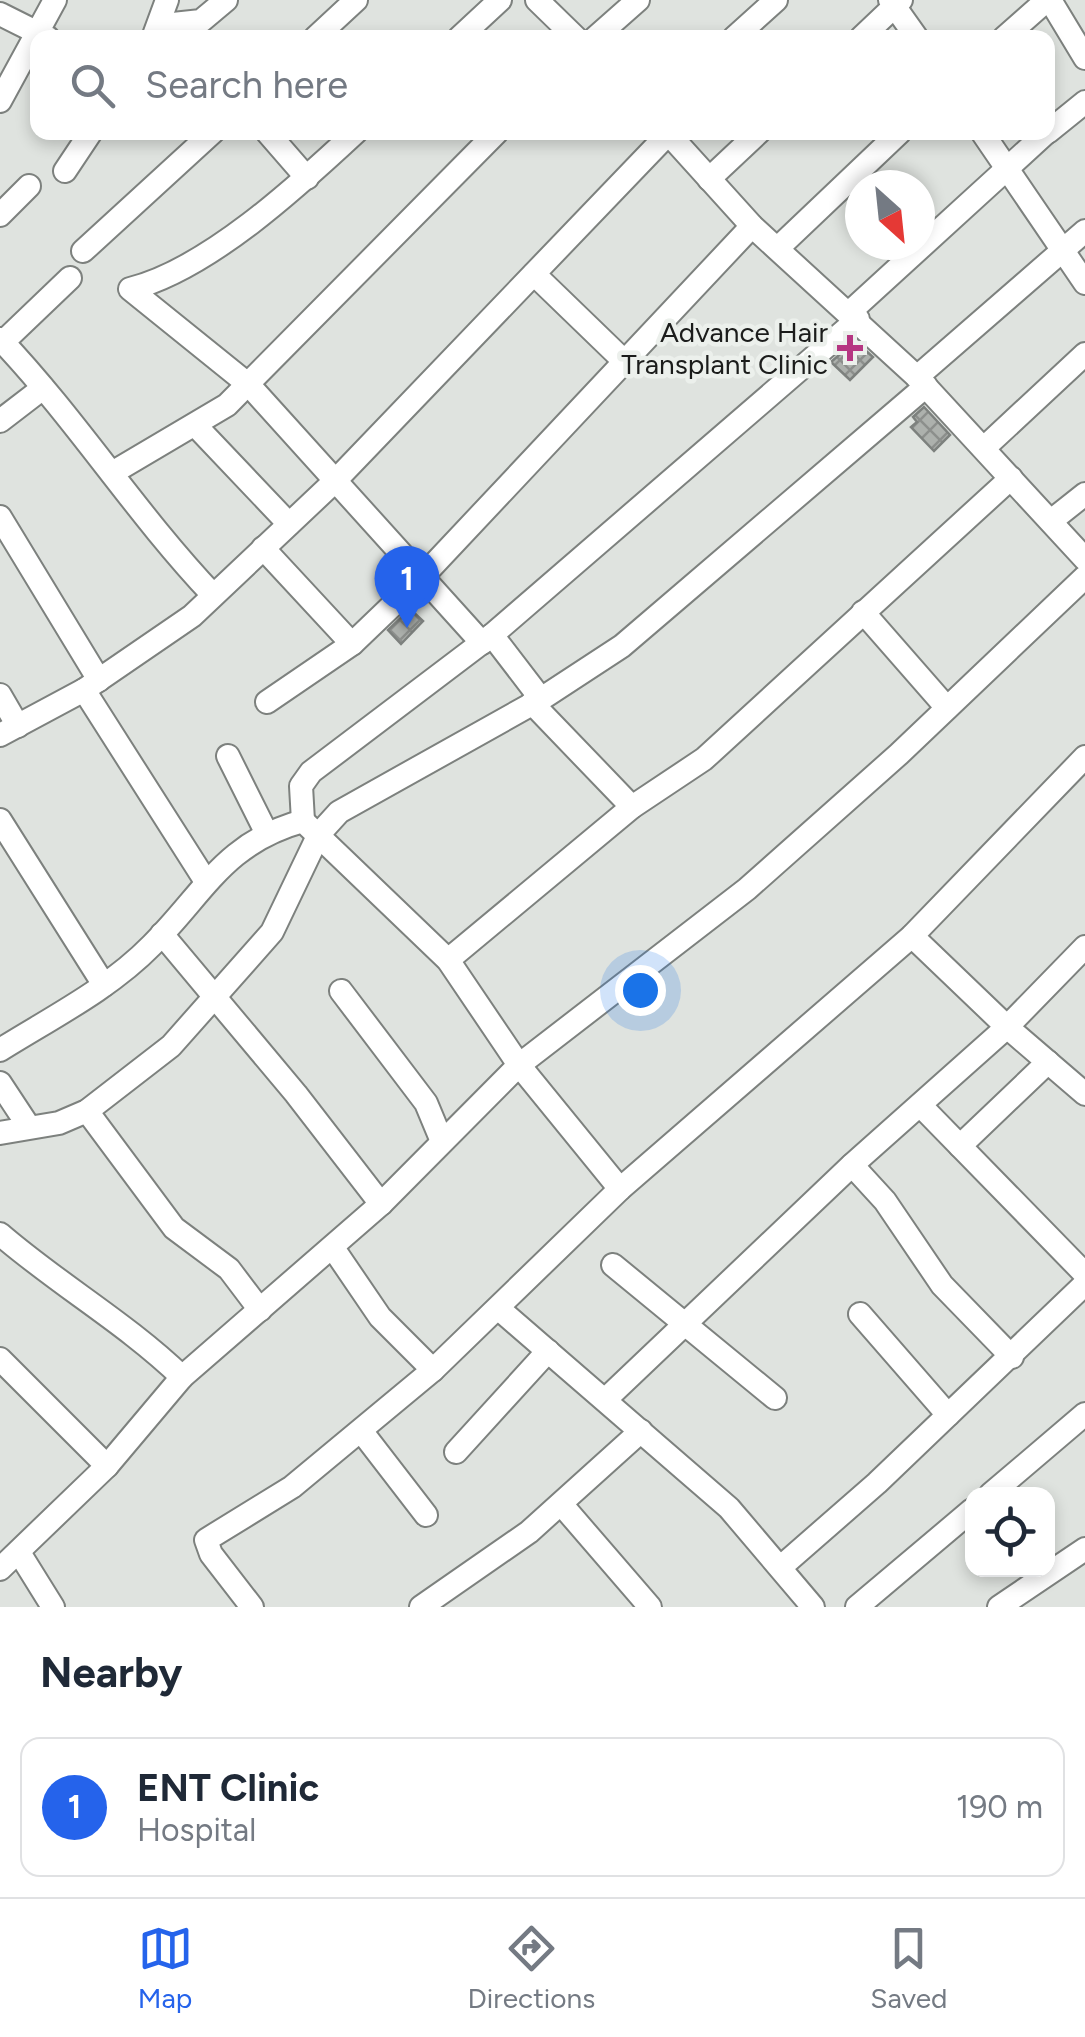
<!DOCTYPE html>
<style>
body{margin:0;font-family:Figtree,sans-serif;background:#f6f6f7;color:#1f2937}
.controls{position:absolute;right:30px;bottom:30px;display:grid;overflow:hidden;border-radius:20px;box-shadow:0 5px 15px #0003}
.controls button{width:90px;height:90px;display:grid;place-items:center;padding:0;border:0;border-bottom:2px solid #e0e1e3;background:#fff;color:#1f2937;font:50px sans-serif}
.compass{position:absolute;left:845px;top:170px;width:90px;height:90px;border-radius:50%;background:#fff;box-shadow:0 5px 15px #0003;rotate:153deg}
.you{position:absolute;left:640px;top:990px;width:35px;height:35px;margin:-25px;border:8px solid #fff;border-radius:50%;background:#1a73e8;box-shadow:0 0 0 15px #1a73e833}
.badge{display:grid;place-items:center;width:65px;height:65px;border-radius:50%;background:#2563eb;color:#fff;font-size:32px;font-weight:700}
.pin{position:absolute;translate:-50% -82px;filter:drop-shadow(0 2px 5px #0008)}
.pin::after{content:'';position:absolute;top:52px;width:35px;height:30px;background:inherit;clip-path:polygon(0 0,100% 0,50% 100%)}
.list{margin:0;padding:0;list-style:none}
h2{display:flex;justify-content:space-between;align-items:center;height:130px;margin:0;padding:0 40px;font-size:42px}
h2 small{font-size:32px;font-weight:400;color:#747a83}
.list li{display:grid;grid-template-columns:65px 1fr auto;gap:30px;align-items:center;box-sizing:border-box;height:140px;margin:0 20px 20px;padding:0 20px;border:2px solid #e0e1e3;border-radius:20px}
.list b{display:block;font-size:38px;white-space:nowrap}
.list p{margin:0;font-size:32px;white-space:nowrap;color:#747a83}
.list em{font-size:32px;font-style:normal;color:#747a83}
.icon{flex:none;width:55px;height:55px;fill:none;stroke:currentColor;stroke-width:2;stroke-linecap:round;stroke-linejoin:round}
.map{position:relative;flex:none;width:1085px;height:1607px;overflow:hidden}
.search{position:absolute;background:#fff;box-shadow:0 5px 15px #0003;left:30px;right:30px;top:30px;height:110px;display:flex;align-items:center;gap:25px;box-sizing:border-box;padding:0 35px;border-radius:20px;color:#747a83;font-size:38px}
.sheet{height:290px;background:#fff}
nav{display:flex;justify-content:space-around;align-items:center;box-sizing:border-box;height:140px;border-top:2px solid #e0e1e3;background:#fff;font-size:28px;color:#747a83}
nav a{display:grid;justify-items:center;gap:5px}
nav .on{color:#2563eb}
.map>svg:first-child{display:block}
.building{fill:url(#building-cross-hatch);stroke:#7d817e;stroke-width:2.5}
.lines{fill:none;stroke-linecap:round;stroke-linejoin:round}
.minor-casing{stroke:#7d817e;stroke-width:26}
.minor{stroke:#fff;stroke-width:22}
.poi-dot{fill:#b63682;stroke:#ecf0ec;stroke-width:4}
.labels{text-anchor:middle;stroke-width:9;stroke-linejoin:round;paint-order:stroke}
.poi-label{font-size:28px;fill:#1b1c1b;stroke:#ecf0ec;text-anchor:end}
</style>
<div class="map">
<svg width="1085" height="1607" viewBox="0 0 1085 1607">
<defs>
<pattern id="building-cross-hatch" width="8" height="8" patternUnits="userSpaceOnUse" patternTransform="scale(2.5)"><rect width="8" height="8" fill="#adb1ad"/><path d="M0 0l8 8M0 8l8-8" fill="none" stroke="#8c8f8c"/></pattern>
</defs>
<rect width="100%" height="100%" fill="#dfe3df"/>
<g class="building">
<polygon points="855,341 873,357 850,380 831,362"/>
<polygon points="924,407 950,435 934,451 911,427 917,422 913,417"/>
<polygon points="410,609 423,621 401,644 388,630"/>
</g>
<g class="lines">
<g class="minor-casing">
<g id="minor">
<polyline points="537,0 576,38"/>
<polyline points="890,0 917,38"/>
<polyline points="1050,0 1085,58"/>
<polyline points="0,14 48,38"/>
<polyline points="153,38 167,0"/>
<polyline points="157,38 173,24 201,21 226,0"/>
<polyline points="315,38 356,0"/>
<polyline points="459,38 500,0"/>
<polyline points="595,38 638,0"/>
<polyline points="734,38 776,0"/>
<polyline points="861,38 901,0"/>
<polyline points="1004,38 1047,0"/>
<polyline points="0,101 55,0"/>
<polyline points="267,132 307,178"/>
<path d="M356,132C298,186 207,270 130,289L249,385L482,643"/>
<polyline points="667,132 752,226 917,377 1085,559"/>
<polyline points="982,132 1085,283"/>
<polyline points="1048,132 1085,102"/>
<polyline points="65,171 91,132"/>
<polyline points="709,179 759,132"/>
<polyline points="0,215 29,186"/>
<polyline points="779,247 900,132"/>
<polyline points="83,251 213,132"/>
<polyline points="534,274 624,361"/>
<polyline points="851,311 1047,132"/>
<path d="M0,339C77,420 136,514 213,595"/>
<polyline points="3,342 70,278"/>
<polyline points="917,377 1085,231"/>
<polyline points="0,421 43,388"/>
<polyline points="196,426 289,524"/>
<polyline points="984,448 1085,354"/>
<polyline points="112,473 227,405 497,132"/>
<polyline points="0,517 99,680"/>
<polyline points="1051,521 1085,494"/>
<polyline points="263,548 352,644"/>
<polyline points="863,612 947,708"/>
<polyline points="492,635 541,699"/>
<polyline points="84,690 205,880"/>
<polyline points="0,695 18,726"/>
<polyline points="267,702 352,644 423,576 752,226"/>
<polyline points="532,703 632,807"/>
<polyline points="0,735 84,690 192,616 336,480 668,134"/>
<polyline points="228,756 266,832"/>
<polyline points="0,820 104,985"/>
<polyline points="303,821 301,786 311,772 492,635 858,319"/>
<polyline points="162,934 296,1094 381,1204"/>
<polyline points="912,936 1007,1027 1085,1094"/>
<polyline points="448,960 632,807 704,759 1011,478"/>
<polyline points="341,991 426,1103 441,1139"/>
<path d="M0,1050C51,1018 109,989 152,945C205,892 224,843 303,821L448,960L519,1065L620,1189"/>
<polyline points="0,1083 29,1127"/>
<polyline points="920,1105 1085,1274"/>
<polyline points="87,1111 174,1228 229,1269 260,1310"/>
<polyline points="0,1133 59,1123 87,1111 171,1046 272,932 319,834 339,812 541,699 622,646 926,386"/>
<polyline points="960,1146 1048,1062"/>
<polyline points="852,1165 885,1201 942,1285 1012,1357"/>
<path d="M0,1234C59,1285 126,1323 182,1377"/>
<polyline points="333,1248 380,1317 433,1370"/>
<polyline points="613,1265 775,1398"/>
<polyline points="499,1309 729,1508 813,1607"/>
<polyline points="860,1314 948,1415"/>
<polyline points="0,1359 107,1466"/>
<polyline points="606,1399 852,1165 1007,1027 1085,947"/>
<polyline points="362,1432 426,1515"/>
<polyline points="456,1452 548,1351"/>
<polyline points="991,1494 1085,1414"/>
<polyline points="562,1505 650,1607"/>
<polyline points="20,1554 53,1607"/>
<polyline points="782,1566 877,1483 1085,1284"/>
<polyline points="0,1569 107,1466 182,1377 381,1204 519,1065 747,889 899,754 1085,577"/>
<polyline points="252,1607 211,1554 206,1540 292,1487 433,1370 620,1189 912,936 1085,757"/>
<polyline points="421,1607 529,1532 641,1431"/>
<polyline points="857,1607 972,1510"/>
<polyline points="999,1607 1085,1549"/>
</g>
</g>
<use href="#minor" class="minor"/>
</g>
<path class="poi-dot" d="M845 333h10v10h10v10h-10v10h-10v-10h-10v-10h10z"/>
<g class="labels">
<g class="poi-label">
<text x="828" y="342">Advance Hair<tspan x="828" dy="32">Transplant Clinic</tspan></text>
</g>
</g>
</svg>
<div class="controls">
<button><svg class="icon" aria-label="locate" viewBox="0 0 24 24"><circle cx="12" cy="12" r="6"/><path d="M12 2v4M12 18v4M2 12h4M18 12h4"/></svg></button>
</div>
<svg class="compass" viewBox="-18 -18 36 36"><path d="M0-13l5 13h-10z" fill="#e53935"/><path d="M0 13l5-13h-10z" fill="#747a83"/></svg>
<div class="you"></div>
<div class="pin badge" style="left:407px;top:628px">1</div>
<div class="search"><svg class="icon" aria-label="search" viewBox="0 0 24 24"><circle cx="10" cy="10" r="6"/><path d="M15 15l6 6"/></svg>Search here</div>
</div>
<section class="sheet">
<h2>Nearby<small></small></h2>
<ul class="list">
<li><span class="badge">1</span><div><b>ENT Clinic</b><p>Hospital</p></div><em>190 m</em></li>
</ul>
</section>
<nav>
<a class="on"><svg class="icon" aria-label="map" viewBox="0 0 24 24"><path d="M3 6l6-2 6 2 6-2v14l-6 2-6-2-6 2zM9 4v14M15 6v14"/></svg>Map</a>
<a><svg class="icon" aria-label="directions" viewBox="0 0 24 24"><path d="M12 3l9 9-9 9-9-9zM9 14v-3h6M13 9l2 2-2 2"/></svg>Directions</a>
<a><svg class="icon" aria-label="saved" viewBox="0 0 24 24"><path d="M7 4h10v16l-5-4-5 4z"/></svg>Saved</a>
</nav>
